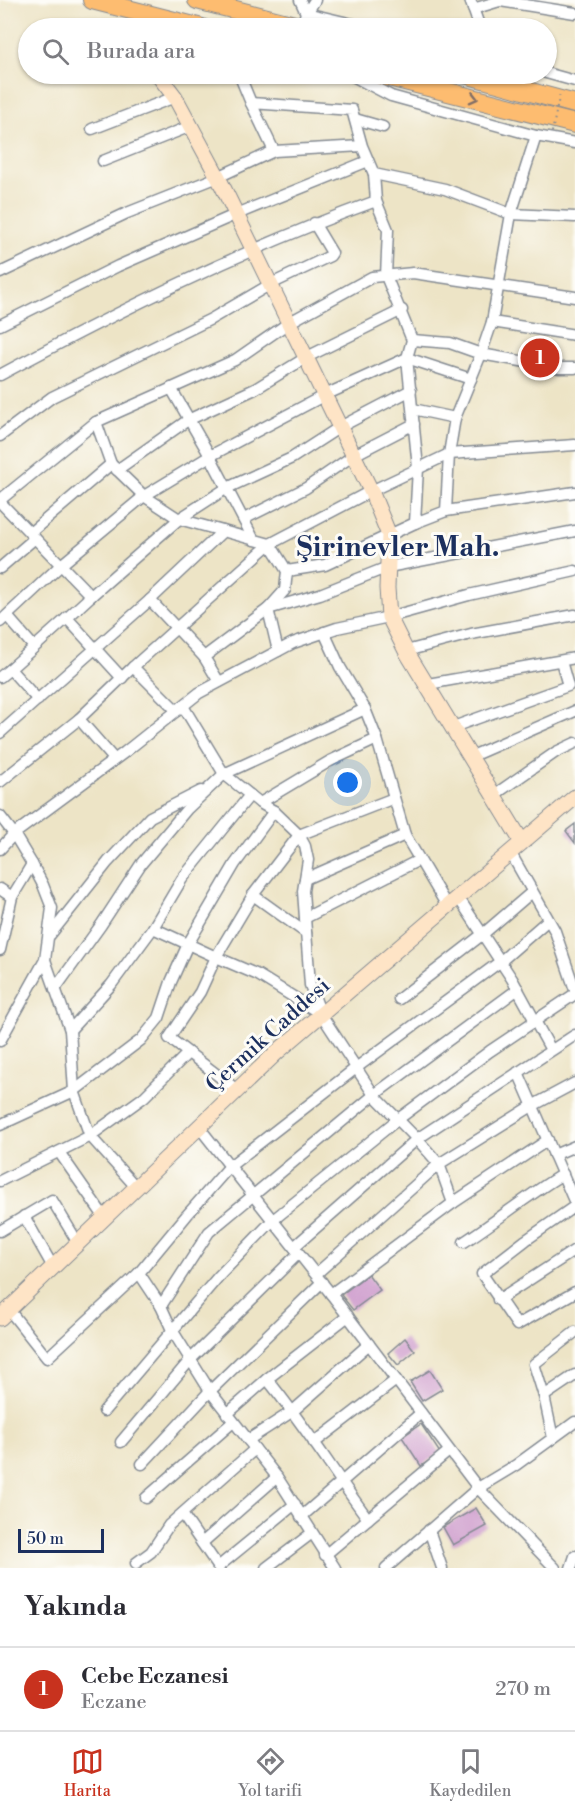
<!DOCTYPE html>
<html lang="tr">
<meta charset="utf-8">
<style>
body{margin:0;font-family:"Libre Bodoni",serif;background:#f2f2f3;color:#2b2b33}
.scale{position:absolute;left:18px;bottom:15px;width:86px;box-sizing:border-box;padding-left:6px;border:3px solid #1b2f5e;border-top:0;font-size:16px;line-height:21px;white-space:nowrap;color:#1b2f5e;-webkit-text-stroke:4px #fdfcf7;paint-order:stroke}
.you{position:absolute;left:348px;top:783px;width:21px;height:21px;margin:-15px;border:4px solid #fff;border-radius:50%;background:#1a73e8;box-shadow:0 0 0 9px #1a73e833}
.badge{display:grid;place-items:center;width:39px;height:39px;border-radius:50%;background:#c8321e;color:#fff;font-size:20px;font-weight:700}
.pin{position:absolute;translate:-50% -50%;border:3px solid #fff;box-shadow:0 2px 6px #0006}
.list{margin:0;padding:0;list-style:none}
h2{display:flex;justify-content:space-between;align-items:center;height:78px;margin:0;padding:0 24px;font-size:26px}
h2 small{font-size:20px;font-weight:400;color:#7c7c81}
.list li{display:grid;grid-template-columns:39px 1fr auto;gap:18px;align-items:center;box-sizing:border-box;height:84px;padding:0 24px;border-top:2px solid #e1e1e2}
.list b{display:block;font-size:22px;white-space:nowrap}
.list p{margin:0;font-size:20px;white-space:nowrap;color:#7c7c81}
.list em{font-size:20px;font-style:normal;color:#7c7c81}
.icon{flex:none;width:33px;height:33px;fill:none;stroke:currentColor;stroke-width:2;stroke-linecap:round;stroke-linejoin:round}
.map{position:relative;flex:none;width:575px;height:1568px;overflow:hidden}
.search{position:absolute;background:#fff;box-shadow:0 2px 4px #0004;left:18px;right:18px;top:18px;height:66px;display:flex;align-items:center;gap:15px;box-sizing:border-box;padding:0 21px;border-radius:33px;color:#7c7c81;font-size:22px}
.sheet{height:162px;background:#fff}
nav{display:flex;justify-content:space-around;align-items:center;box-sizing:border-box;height:84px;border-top:2px solid #e1e1e2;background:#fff;font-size:16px;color:#7c7c81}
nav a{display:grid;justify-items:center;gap:3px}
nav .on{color:#c8321e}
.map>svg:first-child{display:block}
.building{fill:#cd9acc}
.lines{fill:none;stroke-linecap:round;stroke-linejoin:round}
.street-casing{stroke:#848a92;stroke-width:13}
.secondary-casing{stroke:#848a92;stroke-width:17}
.highway-casing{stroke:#848a92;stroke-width:20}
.street{stroke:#fff;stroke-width:10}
.secondary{stroke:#fee4c6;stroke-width:15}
.highway{stroke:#fdbc70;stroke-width:18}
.path-bridge{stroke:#848a92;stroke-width:2;stroke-dasharray:1.5 4.5;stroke-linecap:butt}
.oneway{stroke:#816e66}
.labels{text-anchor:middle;stroke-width:6;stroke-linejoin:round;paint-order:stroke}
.street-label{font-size:22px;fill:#1b2f5e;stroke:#fdfcf7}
.district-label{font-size:28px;font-weight:bold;fill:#1b2f5e;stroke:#fdfcf7}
</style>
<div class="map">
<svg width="575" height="1568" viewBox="0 0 575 1568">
<rect width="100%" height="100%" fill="#fdfcf7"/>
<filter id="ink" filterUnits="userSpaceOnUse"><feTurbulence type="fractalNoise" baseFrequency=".0167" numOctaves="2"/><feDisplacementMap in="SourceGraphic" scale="12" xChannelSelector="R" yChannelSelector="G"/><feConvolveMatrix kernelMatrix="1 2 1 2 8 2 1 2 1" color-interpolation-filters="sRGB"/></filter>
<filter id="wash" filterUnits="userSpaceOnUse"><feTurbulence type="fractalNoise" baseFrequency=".008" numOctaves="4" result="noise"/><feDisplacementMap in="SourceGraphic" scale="24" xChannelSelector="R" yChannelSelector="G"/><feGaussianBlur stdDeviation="1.35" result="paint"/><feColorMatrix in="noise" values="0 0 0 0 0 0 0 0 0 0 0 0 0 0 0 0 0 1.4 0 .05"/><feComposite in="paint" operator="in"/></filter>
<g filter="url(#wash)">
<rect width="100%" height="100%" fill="#ede4c6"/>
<g id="blocks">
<g class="building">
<polygon points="575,824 575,843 566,831"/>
<polygon points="368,1274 380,1290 353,1310 341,1295"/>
<polygon points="405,1338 415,1351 398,1365 388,1353"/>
<polygon points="430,1370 442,1389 422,1401 410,1382"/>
<polygon points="421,1424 440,1453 421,1466 402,1437"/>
<polygon points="476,1508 487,1526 453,1545 443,1527"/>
</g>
</g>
</g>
<g filter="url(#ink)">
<use href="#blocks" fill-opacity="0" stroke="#848a92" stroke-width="1.5"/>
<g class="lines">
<g class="street-casing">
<g id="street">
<polyline points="300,0 306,13 370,28"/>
<polyline points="470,0 480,28"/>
<polyline points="500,1 575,13"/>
<polyline points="473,9 503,0"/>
<polyline points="305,16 315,0"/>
<polyline points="546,73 575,81"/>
<polyline points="239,74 251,103"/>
<polyline points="349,74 391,96 536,136 575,143"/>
<polyline points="355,119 383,127"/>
<polyline points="92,129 175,97"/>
<polyline points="536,136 511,214 492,322 481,354 560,368 575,368"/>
<polyline points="362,146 274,151 251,103 352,110 362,146 374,174 445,189 511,214 575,217"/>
<polyline points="103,161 191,126"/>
<polyline points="0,273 127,213 218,177 274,151"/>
<polyline points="492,322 575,335"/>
<polyline points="0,325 118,266 237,214 368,161"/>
<polyline points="412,340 450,343 481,354 455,418 449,454 575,445"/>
<path d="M0,375C122,309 246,248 376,201"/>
<polyline points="171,388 210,456 254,540"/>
<polyline points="413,409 455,418"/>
<polyline points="0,436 52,397 211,319 271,284 330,256 332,253 314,223"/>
<polyline points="111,464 144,496 179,519 227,488 292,458 340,427 411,390"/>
<polyline points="117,470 188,420 255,389 307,357 402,310"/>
<polyline points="0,500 96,422 235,360 290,322 372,277 413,273 575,297"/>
<polyline points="0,502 91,596 179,519 270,544 287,571 285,590 268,609 278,651"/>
<polyline points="446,511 575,492"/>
<polyline points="244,519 306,488 354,455 414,424"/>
<polyline points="30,533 111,464 96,422"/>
<polyline points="0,568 35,538"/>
<polyline points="287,571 325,565 415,523 418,468 407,358 412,340 386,276 388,230 376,201 374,174"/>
<polyline points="7,616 34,647"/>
<polyline points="67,618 91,596"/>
<polyline points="0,622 61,565 144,496 210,456 325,395 407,358 471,379"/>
<polyline points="406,651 471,634 575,615"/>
<polyline points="204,657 150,600 223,531"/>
<polyline points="133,667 270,544 371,491 449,454 446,511 415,523"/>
<polyline points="0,677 10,669"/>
<polyline points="219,682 204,657 268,609 320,594 388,567 575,531"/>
<polyline points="428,684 575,658"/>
<polyline points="38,700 10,669 67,618 122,678"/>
<polyline points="183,706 224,774 260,803 274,811 299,835 305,846 308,860 303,891 310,985 321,1014 374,1095 417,1139 294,1247"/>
<polyline points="79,719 133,667 177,711"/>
<polyline points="453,727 568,686 561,661"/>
<polyline points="0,733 150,600"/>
<polyline points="377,739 405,835 447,906"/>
<polyline points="472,756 575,711"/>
<polyline points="0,782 79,719 114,759"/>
<polyline points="494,795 556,752 575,743"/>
<polyline points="260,803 330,761 377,739 365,709"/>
<polyline points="0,816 14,834 32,864 43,885 52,908 45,960 70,1030 74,1091 90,1136 136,1187"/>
<polyline points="0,849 14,834 125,752 199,693 293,643 337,628 389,617 469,595 575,571"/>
<polyline points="510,852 555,931 575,990"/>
<polyline points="305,879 405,835"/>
<polyline points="0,889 12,897"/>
<polyline points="253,895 306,933"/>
<polyline points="458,897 512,979 551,1050"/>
<polyline points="305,918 419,860"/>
<polyline points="153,928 216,957 200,992 169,1038 237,1090"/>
<polyline points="50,935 108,862 150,817 201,791"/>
<polyline points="0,950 12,897 32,864"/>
<polyline points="55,989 101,925 141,864 187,809 224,774 365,709 340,667 324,632"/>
<polyline points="399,999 483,934 532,892"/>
<polyline points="321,1014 258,975 216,957 253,895 299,835 394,798"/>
<polyline points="70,1030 111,985 153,928 182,879 250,795"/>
<polyline points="0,1041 45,960"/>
<polyline points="518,1072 575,1203"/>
<polyline points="0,1125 74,1091 141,1040 159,1018 171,982 188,944 235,864 274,811"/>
<polyline points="199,1127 331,1294 478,1488 555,1568"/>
<polyline points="59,1152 105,1218"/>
<polyline points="554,1155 575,1146"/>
<polyline points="0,1181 90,1136 144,1097 188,1053"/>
<polyline points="453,1203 439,1164 417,1139 575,1035"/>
<polyline points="575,1206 526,1240 482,1274 517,1325 575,1292"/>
<polyline points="24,1216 53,1267"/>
<polyline points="0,1231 52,1200 78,1243"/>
<path d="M464,1242C498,1220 528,1195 563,1174"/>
<polyline points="139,1273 161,1306 172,1330 210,1391 277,1477 335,1568"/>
<polyline points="316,1274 439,1164 532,1106 575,1083"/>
<polyline points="331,1294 453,1203 548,1140"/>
<polyline points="498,1300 575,1250"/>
<polyline points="161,1306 209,1232 374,1095 518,989"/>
<polyline points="9,1310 47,1358 139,1273 187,1215 230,1166 356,1068 501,961 548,920"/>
<path d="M267,1379C304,1424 334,1473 368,1519"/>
<polyline points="544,1396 575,1375"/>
<polyline points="104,1411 218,1277 273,1220 397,1120 490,1051 575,994"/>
<polyline points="227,1414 267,1379 348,1316"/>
<polyline points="553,1438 544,1396 534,1364 575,1332"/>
<polyline points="248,1440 293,1411 369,1344"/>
<polyline points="121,1442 191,1359 299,1253"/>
<polyline points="314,1443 396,1380"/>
<polyline points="142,1464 210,1391 322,1282"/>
<polyline points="146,1498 233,1422"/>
<polyline points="182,1514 219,1568"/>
<polyline points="301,1517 421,1413"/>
<polyline points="429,1530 442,1568"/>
<polyline points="202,1543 277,1477"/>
<polyline points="325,1555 449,1451"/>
<polyline points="136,1563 151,1552 169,1525 255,1449"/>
<polyline points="218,1567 295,1504"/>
<polyline points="266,1568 312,1533"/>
<polyline points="386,1568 478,1488 516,1465 575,1422"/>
<polyline points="571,1568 575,1556"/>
</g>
</g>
<g class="secondary-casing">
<g id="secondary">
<polyline points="159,76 175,97 218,177 371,491 389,535 387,588 389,617 406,651 522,842"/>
<polyline points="0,1318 276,1053 575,797"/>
</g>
</g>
<g class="highway-casing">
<g id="highway">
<polyline points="92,0 202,28"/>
<polyline points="197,0 306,28"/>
<polyline points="377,74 575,124"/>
<polyline points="465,74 575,104"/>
</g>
</g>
<use href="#street" class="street"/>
<use href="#secondary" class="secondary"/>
<use href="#highway" class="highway"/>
<polyline class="path-bridge" points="552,132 560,93"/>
</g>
<defs><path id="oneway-chevron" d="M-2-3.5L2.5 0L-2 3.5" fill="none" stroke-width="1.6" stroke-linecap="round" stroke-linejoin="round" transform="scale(1.5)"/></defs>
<use class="oneway" href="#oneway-chevron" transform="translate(474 98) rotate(14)"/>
</g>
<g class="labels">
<g class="street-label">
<text transform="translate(267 1034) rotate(-42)" y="8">Çermik Caddesi</text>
</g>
<g class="district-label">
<text x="398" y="556">Şirinevler Mah.</text>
</g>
</g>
</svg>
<div class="scale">50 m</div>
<div class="you"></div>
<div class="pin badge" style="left:540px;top:358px">1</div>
<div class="search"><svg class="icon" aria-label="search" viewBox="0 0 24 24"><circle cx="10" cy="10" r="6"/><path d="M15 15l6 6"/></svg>Burada ara</div>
</div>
<section class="sheet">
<h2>Yakında<small></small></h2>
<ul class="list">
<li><span class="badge">1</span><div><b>Cebe Eczanesi</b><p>Eczane</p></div><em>270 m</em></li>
</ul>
</section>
<nav>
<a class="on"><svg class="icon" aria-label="map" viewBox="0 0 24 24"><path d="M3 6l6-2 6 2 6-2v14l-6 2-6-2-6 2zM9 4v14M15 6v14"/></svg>Harita</a>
<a><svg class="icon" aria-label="directions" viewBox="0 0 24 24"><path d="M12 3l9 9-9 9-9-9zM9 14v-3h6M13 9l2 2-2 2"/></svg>Yol tarifi</a>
<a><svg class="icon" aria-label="saved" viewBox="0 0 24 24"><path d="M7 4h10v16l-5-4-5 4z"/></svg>Kaydedilen</a>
</nav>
